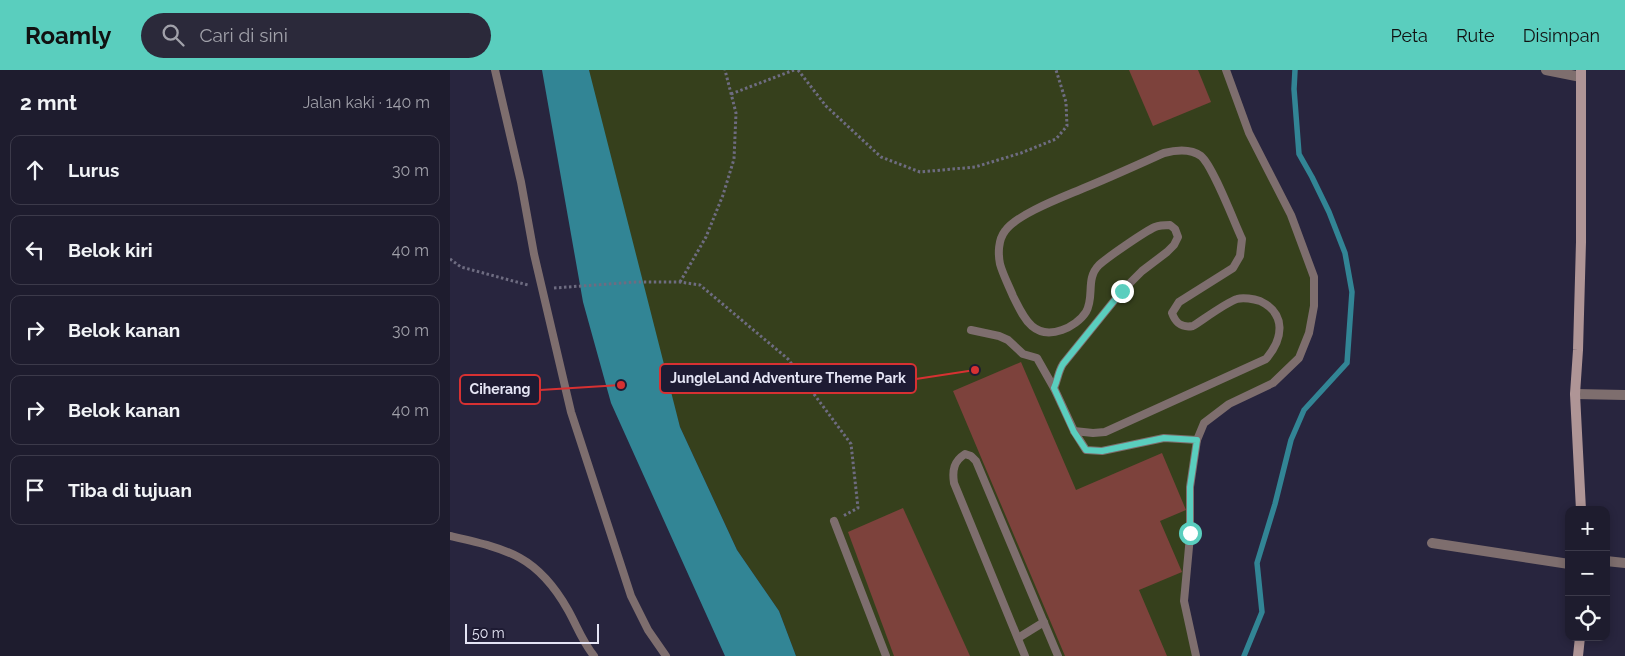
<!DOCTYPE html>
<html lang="id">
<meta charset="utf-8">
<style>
body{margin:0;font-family:Raleway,sans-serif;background:#2b293a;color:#f1f3f6}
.controls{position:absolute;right:15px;bottom:15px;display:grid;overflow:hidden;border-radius:10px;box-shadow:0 2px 8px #0003}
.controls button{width:45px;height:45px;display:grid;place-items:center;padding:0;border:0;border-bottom:1px solid #3c3a4a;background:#1e1c2e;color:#f1f3f6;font:25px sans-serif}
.scale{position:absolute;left:15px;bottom:12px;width:134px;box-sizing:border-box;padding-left:5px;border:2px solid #e5e5f5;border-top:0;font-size:14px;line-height:18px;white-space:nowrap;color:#e5e5f5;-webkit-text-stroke:4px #1e1b33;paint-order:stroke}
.stop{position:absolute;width:15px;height:15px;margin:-11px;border:4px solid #5acebe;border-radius:50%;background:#fff}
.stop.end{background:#5acebe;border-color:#fff;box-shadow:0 1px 5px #0008}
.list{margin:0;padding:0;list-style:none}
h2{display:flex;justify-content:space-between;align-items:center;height:65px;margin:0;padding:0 20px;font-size:21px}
h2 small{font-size:16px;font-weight:400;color:#a1a1aa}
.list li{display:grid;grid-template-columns:32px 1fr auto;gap:15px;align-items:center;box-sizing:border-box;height:70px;margin:0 10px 10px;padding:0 10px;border:1px solid #3c3a4a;border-radius:10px}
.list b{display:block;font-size:19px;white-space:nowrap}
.list em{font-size:16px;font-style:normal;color:#a1a1aa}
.icon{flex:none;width:28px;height:28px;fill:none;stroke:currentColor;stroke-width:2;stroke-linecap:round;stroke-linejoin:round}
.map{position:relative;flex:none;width:1175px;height:586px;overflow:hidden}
header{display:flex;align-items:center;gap:30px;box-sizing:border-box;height:70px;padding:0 25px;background:#5acebe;color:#111}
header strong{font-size:24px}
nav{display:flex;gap:28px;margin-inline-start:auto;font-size:18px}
.search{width:350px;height:45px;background:#2b293a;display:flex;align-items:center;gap:12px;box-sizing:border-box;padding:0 18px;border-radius:28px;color:#a1a1aa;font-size:19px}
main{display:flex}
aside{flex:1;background:#1e1c2e}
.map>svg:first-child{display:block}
.green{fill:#36401c}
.water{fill:#328595}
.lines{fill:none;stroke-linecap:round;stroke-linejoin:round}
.stream{stroke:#328595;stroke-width:5.5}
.building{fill:#7d423c}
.path{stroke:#6e6c81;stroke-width:3;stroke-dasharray:2.5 2.5;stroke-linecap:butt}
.lane{stroke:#7e6e6e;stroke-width:8}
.street{stroke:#7e6e6e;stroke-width:10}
.secondary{stroke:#af9596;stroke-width:10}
.route{stroke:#5acebe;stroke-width:6}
.leader{fill:none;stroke:#d73132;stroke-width:2}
.callout-dot{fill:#d73132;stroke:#1e1b33;stroke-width:2}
.callout{fill:#1e1b33;stroke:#d73132;stroke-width:2}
.callout-label{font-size:14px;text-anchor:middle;font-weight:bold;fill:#e5e5f5}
</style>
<header>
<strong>Roamly</strong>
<div class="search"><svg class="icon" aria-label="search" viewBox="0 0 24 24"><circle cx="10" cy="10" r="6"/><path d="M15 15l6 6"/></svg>Cari di sini</div>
<nav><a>Peta</a><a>Rute</a><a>Disimpan</a></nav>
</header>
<main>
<aside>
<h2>2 mnt<small>Jalan kaki · 140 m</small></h2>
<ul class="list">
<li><svg class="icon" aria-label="ahead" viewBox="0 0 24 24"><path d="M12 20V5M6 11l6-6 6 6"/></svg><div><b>Lurus</b></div><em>30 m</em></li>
<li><svg class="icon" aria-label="left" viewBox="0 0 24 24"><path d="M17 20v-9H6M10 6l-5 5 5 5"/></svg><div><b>Belok kiri</b></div><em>40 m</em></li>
<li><svg class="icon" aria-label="right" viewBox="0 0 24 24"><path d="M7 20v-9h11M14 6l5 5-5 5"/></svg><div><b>Belok kanan</b></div><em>30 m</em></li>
<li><svg class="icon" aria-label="right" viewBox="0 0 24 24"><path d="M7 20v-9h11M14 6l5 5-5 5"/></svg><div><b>Belok kanan</b></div><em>40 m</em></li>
<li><svg class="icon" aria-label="arrive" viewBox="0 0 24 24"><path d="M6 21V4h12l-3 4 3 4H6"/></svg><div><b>Tiba di tujuan</b></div></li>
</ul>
</aside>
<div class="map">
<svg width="1175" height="586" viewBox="0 0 1175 586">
<rect width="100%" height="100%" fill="#28253e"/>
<polygon class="green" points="138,0 776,0 799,63 841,144 864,207 864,236 849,288 823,313 779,334 754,353 747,370 734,531 746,586 346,586 329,541 287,480 230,357 177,174"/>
<polygon class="water" points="92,0 139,0 230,357 287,480 329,541 346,586 275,586 161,333 133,232"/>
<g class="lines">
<polyline class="stream" points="794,586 812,542 807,493 825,434 841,370 854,340 897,293 902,222 895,183 879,142 862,107 849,84 844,19 845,0"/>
</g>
<g class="building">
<polygon points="679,0 748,0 761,32 703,56"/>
<polygon points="571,292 626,420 712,383 736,440 710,451 732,502 689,520 717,586 615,586 503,321"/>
<polygon points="453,438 520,586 444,586 398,462"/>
</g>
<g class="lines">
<g class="path">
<polyline points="348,0 376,36 431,87 470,102 525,97 571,83 606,69 617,56 616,32 606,0"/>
<polyline points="281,24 344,0"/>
<polyline points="0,189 11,197 78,215"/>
<polyline points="230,212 256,167 273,125 284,89 286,43 275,0"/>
<polyline points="104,218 186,212 230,212 250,215 338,289 401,374 408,438 393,446"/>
</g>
<g class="lane">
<polyline points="45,0 71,112 84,184 121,342 181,526 198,560 216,586"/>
<path d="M521,260L549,266L558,270L573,284L587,288L604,318C608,309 608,302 613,294L672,221L692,201L717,182L724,175L728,167L725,159L720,155C715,155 710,155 705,157C694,162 658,187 649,195C635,209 645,227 636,242C631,250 621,257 612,260C583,270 574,248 563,226C559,216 553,205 550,194C548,184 548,170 555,161C567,144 613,127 634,118C661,107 687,95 714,83C726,80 740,78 751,86C763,96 784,152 792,169L790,186L783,198L729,232L722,243C726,254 732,258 743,256C754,249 777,232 787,229C793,227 804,229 810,231C837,244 833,269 816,289L655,362L643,363L624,361"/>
<polyline points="604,318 624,361 636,380 652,381 714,368 747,370"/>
<polyline points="384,451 436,586"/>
<path d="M0,466C57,479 87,485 118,540C127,556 132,571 144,586"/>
<polyline points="568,568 594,552"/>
<path d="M575,586L504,413C502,400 504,391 515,384L521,386L526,391L608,586"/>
<polyline points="746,586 734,531 740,466 740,417 747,370 754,353 779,334 823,313 849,288 859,263 864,236 864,207 841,145 799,63 776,0"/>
</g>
<g class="street">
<polyline points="1096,0 1131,7"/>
<polyline points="1125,324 1175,325"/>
<polyline points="982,473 1119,494"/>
<polyline points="1156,491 1175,493"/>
</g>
<g class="secondary">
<polyline points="1131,0 1131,172 1128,280 1125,324 1131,440"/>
<polyline points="1128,586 1130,567"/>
</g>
</g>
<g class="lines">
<path class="route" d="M672,221L613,294C608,302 608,309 604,318L624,362L636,380L652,381L714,368L747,370L740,417V463"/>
</g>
<path class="leader" d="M525 300L466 309M171 315L90 320"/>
<g class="callout-dot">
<circle cx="525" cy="300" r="5"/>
<circle cx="171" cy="315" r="5"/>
</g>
<g class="callout">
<rect x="210" y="294" width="256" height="29" rx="5"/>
<rect x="10" y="305" width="80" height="29" rx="5"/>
</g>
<g class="callout-label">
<text x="338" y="313">JungleLand Adventure Theme Park</text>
<text x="50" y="324">Ciherang</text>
</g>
</svg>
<div class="controls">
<button>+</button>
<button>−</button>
<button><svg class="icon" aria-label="locate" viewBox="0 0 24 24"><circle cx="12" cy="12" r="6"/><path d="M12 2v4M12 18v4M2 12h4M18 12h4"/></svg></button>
</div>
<div class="scale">50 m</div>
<div class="stop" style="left:740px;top:463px"></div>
<div class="stop end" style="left:672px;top:221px"></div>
</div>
</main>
